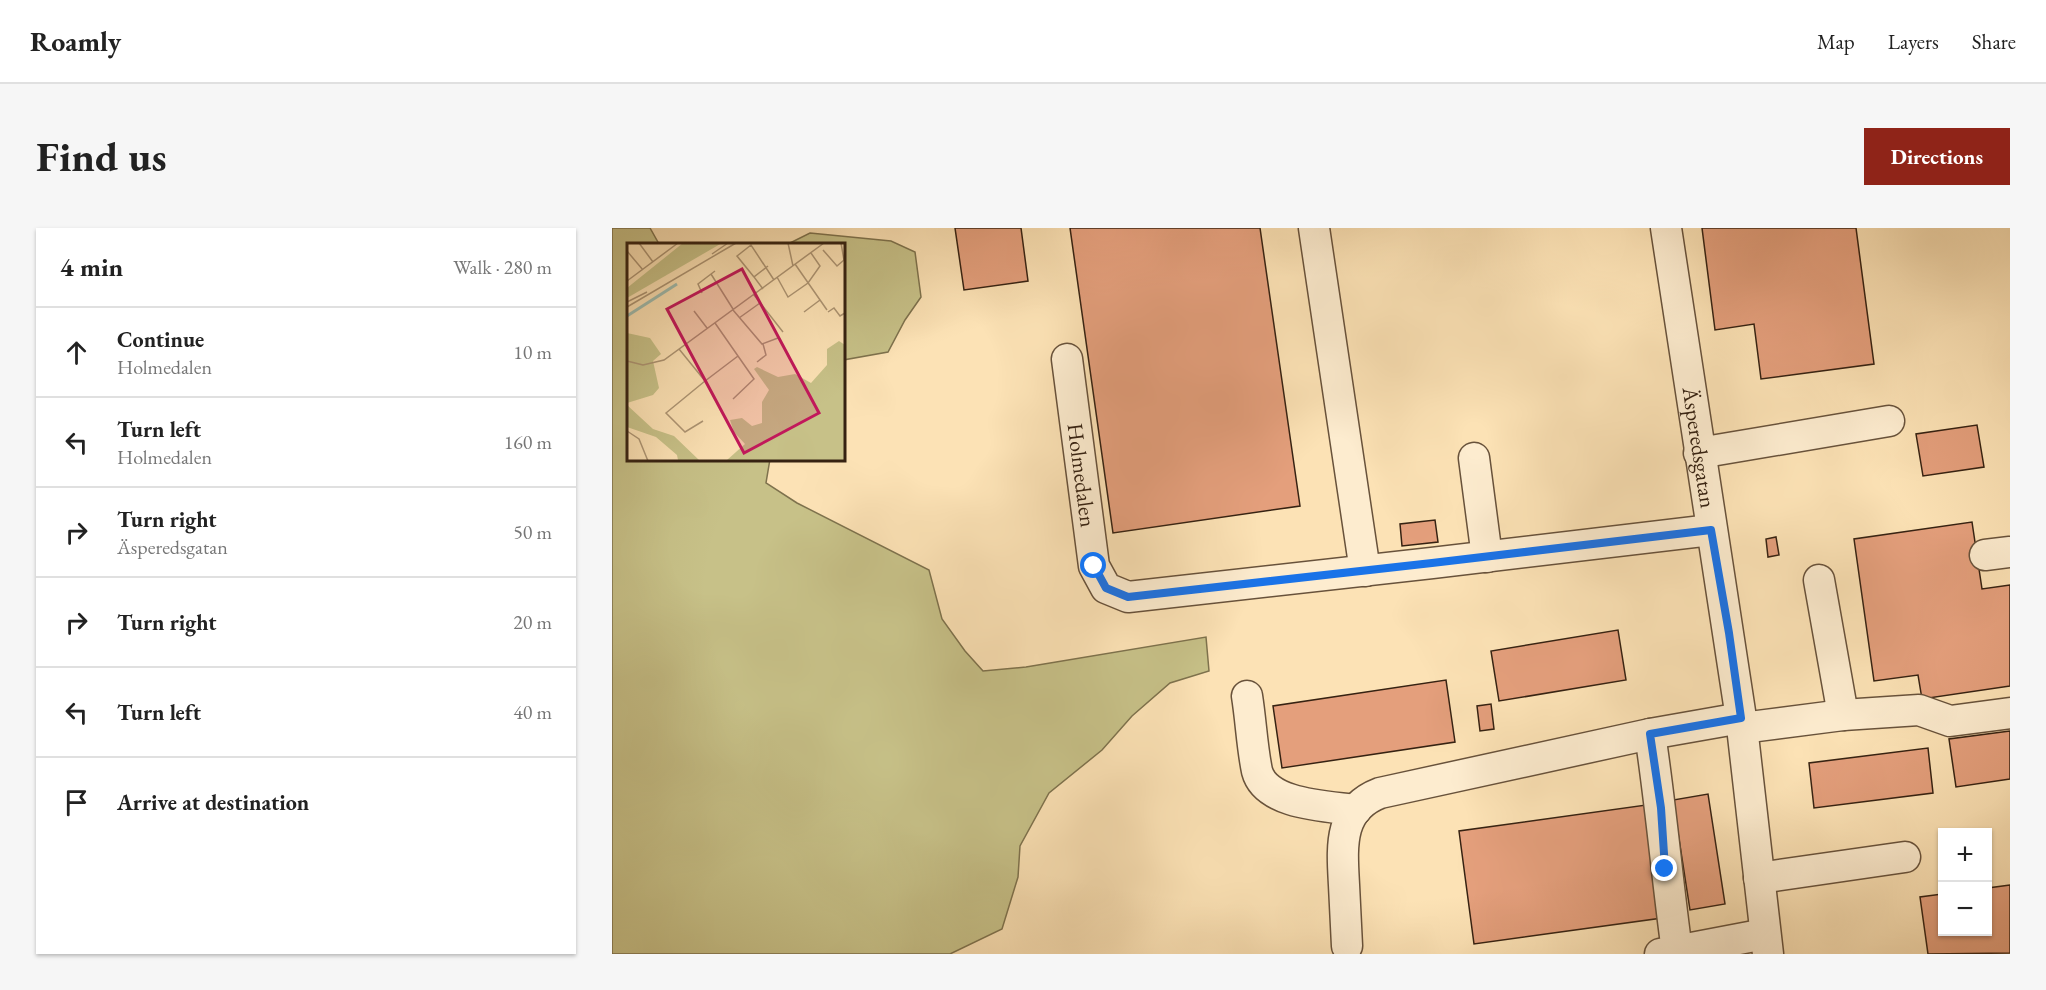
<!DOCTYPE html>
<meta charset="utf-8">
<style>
body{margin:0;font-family:"EB Garamond",serif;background:#f6f6f6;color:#222}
.controls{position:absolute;right:18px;bottom:18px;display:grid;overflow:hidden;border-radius:0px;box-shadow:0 2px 4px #0004}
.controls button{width:54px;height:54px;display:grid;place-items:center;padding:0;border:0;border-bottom:2px solid #e0e0e0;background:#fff;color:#222;font:30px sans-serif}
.stop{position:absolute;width:18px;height:18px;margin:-14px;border:4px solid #1a73e8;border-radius:50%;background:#fff}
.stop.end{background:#1a73e8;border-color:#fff;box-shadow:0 2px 6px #0008}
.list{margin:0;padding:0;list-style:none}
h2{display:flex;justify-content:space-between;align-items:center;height:78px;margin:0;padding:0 24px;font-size:26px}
h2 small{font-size:20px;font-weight:400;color:#767676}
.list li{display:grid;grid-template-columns:39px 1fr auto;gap:18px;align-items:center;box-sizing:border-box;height:90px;padding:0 24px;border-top:2px solid #e0e0e0}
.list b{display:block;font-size:22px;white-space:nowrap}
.list p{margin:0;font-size:20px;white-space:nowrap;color:#767676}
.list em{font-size:20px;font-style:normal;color:#767676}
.icon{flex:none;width:33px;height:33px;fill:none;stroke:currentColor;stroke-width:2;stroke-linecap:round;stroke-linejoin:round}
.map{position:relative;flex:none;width:1398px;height:726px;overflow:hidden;border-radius:0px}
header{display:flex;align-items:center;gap:36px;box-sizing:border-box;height:84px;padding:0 30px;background:#fff;border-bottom:2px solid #e0e0e0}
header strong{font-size:28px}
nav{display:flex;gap:33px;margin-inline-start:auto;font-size:21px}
.intro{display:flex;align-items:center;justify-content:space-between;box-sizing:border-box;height:144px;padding:0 36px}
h1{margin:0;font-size:42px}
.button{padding:15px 27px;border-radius:0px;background:#8f2418;color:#fff;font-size:21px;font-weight:700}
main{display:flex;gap:36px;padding:0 36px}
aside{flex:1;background:#fff;border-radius:0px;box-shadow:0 2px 4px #0004}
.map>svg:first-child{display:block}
.green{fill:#c7c188;stroke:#7e724d;stroke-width:1.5}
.building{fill:#e49f7c;stroke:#362212;stroke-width:1.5}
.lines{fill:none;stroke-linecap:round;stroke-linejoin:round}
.minor-casing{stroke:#68523b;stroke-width:33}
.minor{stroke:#fdeccf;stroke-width:30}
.route{stroke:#1a73e8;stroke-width:8}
.labels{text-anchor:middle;stroke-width:4.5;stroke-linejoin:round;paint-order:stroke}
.street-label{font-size:22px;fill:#362212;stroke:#fdeccf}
.inset-river{fill:none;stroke:#9fbdb0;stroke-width:3}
.inset-road{fill:none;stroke:#ad9574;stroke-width:1.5}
.view{fill:#c2185b;fill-opacity:0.15;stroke:#c2185b;stroke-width:3}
.inset-edge{fill:none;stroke:#362212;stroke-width:3}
</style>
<header>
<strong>Roamly</strong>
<nav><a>Map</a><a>Layers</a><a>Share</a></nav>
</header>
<div class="intro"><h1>Find us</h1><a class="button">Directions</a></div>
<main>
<aside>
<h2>4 min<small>Walk · 280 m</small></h2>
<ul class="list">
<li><svg class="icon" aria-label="ahead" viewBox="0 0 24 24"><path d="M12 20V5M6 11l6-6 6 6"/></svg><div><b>Continue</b><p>Holmedalen</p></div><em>10 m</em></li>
<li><svg class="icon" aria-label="left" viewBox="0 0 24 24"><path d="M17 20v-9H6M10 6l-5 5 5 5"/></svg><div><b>Turn left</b><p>Holmedalen</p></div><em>160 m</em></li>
<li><svg class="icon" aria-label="right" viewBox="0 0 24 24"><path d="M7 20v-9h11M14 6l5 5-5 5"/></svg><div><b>Turn right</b><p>Äsperedsgatan</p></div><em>50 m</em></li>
<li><svg class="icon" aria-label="right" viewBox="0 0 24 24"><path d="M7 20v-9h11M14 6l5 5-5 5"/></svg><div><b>Turn right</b></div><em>20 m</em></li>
<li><svg class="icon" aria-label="left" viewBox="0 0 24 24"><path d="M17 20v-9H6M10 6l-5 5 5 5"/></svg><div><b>Turn left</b></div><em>40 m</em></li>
<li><svg class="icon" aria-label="arrive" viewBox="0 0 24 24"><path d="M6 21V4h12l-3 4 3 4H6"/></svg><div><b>Arrive at destination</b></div></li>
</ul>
</aside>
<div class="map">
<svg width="1398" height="726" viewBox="0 0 1398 726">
<rect width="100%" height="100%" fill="#fce2b5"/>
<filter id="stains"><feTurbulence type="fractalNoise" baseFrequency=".00333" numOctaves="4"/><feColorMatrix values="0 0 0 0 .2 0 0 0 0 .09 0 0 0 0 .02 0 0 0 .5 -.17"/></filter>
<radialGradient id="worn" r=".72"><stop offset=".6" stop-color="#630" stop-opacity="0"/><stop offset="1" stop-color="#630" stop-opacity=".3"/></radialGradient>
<g class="green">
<polygon points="0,0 38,0 47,16 16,16 16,231 158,231 154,255 185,275 317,342 330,391 353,423 371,443 414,439 594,409 597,443 558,455 520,488 490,522 437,565 408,618 406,649 390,701 338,726 0,726"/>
<polygon points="198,5 279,13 303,24 309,69 293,92 276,124 231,132 231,16 176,16"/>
</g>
<g class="building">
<polygon points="343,0 409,0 416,53 352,62"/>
<polygon points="458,0 648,0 688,278 501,305"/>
<polygon points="1090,0 1244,0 1262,136 1149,151 1142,96 1103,102"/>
<polygon points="1365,197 1372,239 1311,248 1304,206"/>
<polygon points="823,292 826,314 790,318 788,296"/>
<polygon points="1360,294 1370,361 1398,357 1398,458 1310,471 1306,447 1262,453 1242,311"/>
<polygon points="1164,309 1167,327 1156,329 1154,311"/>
<polygon points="1006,402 1014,452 887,473 879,423"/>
<polygon points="834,452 843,514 670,540 661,478"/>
<polygon points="879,476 882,501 868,503 865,478"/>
<polygon points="1398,503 1398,551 1344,559 1337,511"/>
<polygon points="1316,520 1321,565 1202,580 1197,535"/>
<polygon points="1096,566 1113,676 1078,682 1061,572"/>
<polygon points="1034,577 1050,690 862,716 847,603"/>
<polygon points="1398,657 1398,725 1316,726 1308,669 1330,666 1330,704 1376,704 1376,660"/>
</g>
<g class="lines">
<g class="minor-casing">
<g id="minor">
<polyline points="702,0 753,343"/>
<path id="s1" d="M1054,0L1129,490L1156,726"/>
<path id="s2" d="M455,131L482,338L494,360L516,369L820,335L1099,302"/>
<polyline points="1087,225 1277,193"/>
<polyline points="862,230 875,329"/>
<polyline points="1373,327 1398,324"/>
<polyline points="1207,352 1231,487"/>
<path d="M635,468C639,493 640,519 645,543C654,577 715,578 744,582"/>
<polyline points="1130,500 1231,487 1307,482 1338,493 1398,485"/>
<path d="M1038,506C1049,578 1055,651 1065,723"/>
<polyline points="1147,650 1293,629"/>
<path d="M735,718C734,698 733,678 732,657C730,619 726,581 768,565L1038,506L1129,490"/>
<polyline points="1048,726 1153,706"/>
</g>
</g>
<use href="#minor" class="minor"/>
</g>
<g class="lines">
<polyline class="route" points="482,338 494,360 516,369 820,335 1099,302 1117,405 1129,490 1038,506 1049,580 1053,641"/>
</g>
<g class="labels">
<g class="street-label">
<text dy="8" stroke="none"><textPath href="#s1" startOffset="222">Äsperedsgatan</textPath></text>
<text dy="8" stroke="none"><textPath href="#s2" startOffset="117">Holmedalen</textPath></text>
</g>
</g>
<g transform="translate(15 15)">
<rect width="218" height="218" fill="#fce2b5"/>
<path d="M56,0H95L0,55V45ZM0,90L23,95L34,111L26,118L32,145L26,152L0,160ZM212,98L218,102L217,217H100L118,201L107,189L103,177L115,175L125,183L135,180V159L142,147L127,126L130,124L151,134L168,131L184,140L200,122V106ZM0,162L26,186L47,193L72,217H51L50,212L29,194L0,184Z" fill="#c7c188"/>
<path class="inset-river" d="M0,73L50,41"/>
<path class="inset-road" d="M12,0L26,19M161,0L166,23M196,7L210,23L217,17L214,0M0,8L16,27M85,11L101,0M168,21L200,67M84,31L106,66M127,34L110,13L124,2L147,37M150,34L161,54L181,40L193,23L184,10M0,38L51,0M136,46L127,34L141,23M75,50L71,41L88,28M127,52L156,89M0,59L20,49M0,64L109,0M106,67L135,101L151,95M67,68L80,85M177,69L193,57M201,69L207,65L213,73L218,70M112,75L133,60M88,80L127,136L106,156M52,106L78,138L111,113M0,118L16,122L37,117L197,0M130,119L139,112L136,101M76,178L58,189L39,170L78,138M0,188L12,196L21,218"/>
<path class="view" d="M115,26L192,170L117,210L40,66Z"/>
<rect width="218" height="218" class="inset-edge"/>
</g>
<rect width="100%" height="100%" filter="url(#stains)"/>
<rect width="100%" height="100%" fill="url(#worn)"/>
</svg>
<div class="controls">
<button>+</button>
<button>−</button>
</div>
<div class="stop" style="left:482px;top:338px"></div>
<div class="stop end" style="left:1053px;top:641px"></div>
</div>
</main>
